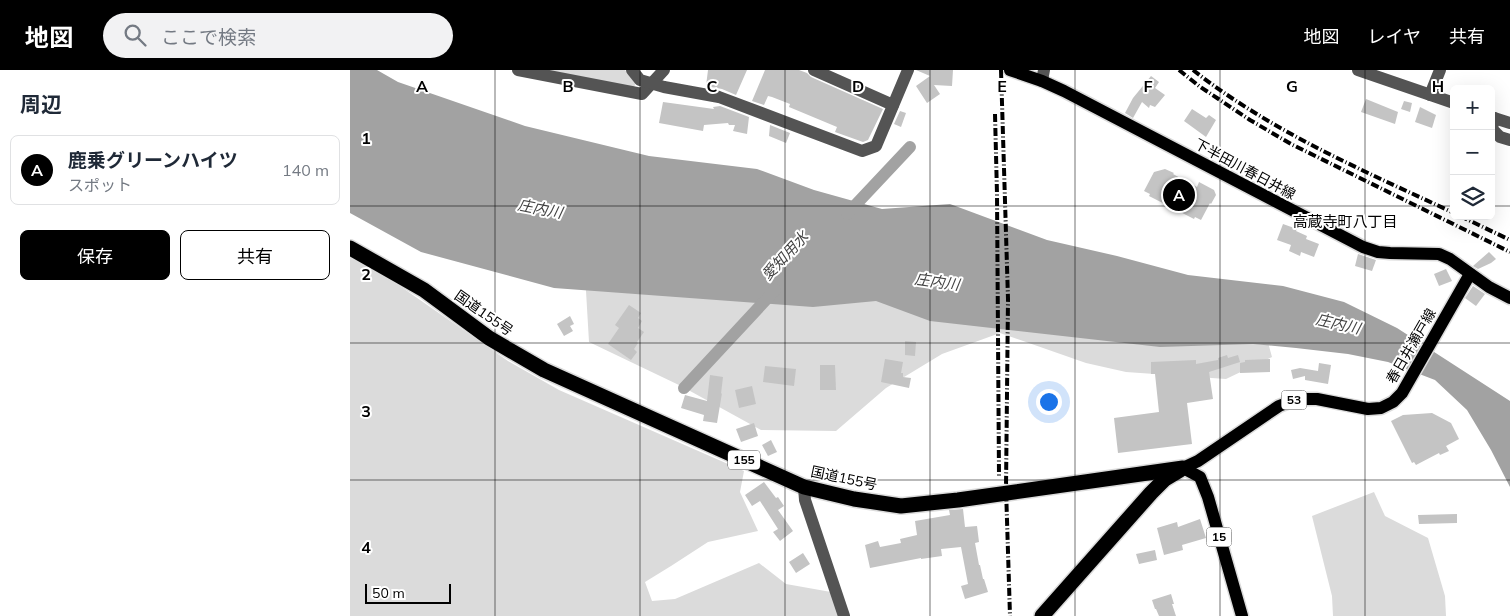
<!DOCTYPE html>
<html lang="ja">
<meta charset="utf-8">
<style>
body{margin:0;font-family:Mulish,"Noto Sans JP",sans-serif;background:#f2f2f3;color:#1f2937}
.controls{position:absolute;right:15px;top:15px;display:grid;overflow:hidden;border-radius:8px;box-shadow:0 5px 20px #0002}
.controls button{width:45px;height:45px;display:grid;place-items:center;padding:0;border:0;border-bottom:1px solid #e0e1e3;background:#fff;color:#1f2937;font:25px sans-serif}
.scale{position:absolute;left:15px;bottom:12px;width:86px;box-sizing:border-box;padding-left:5px;border:2px solid #000;border-top:0;font-size:14px;line-height:18px;white-space:nowrap;color:#000;-webkit-text-stroke:4px #fff;paint-order:stroke}
.you{position:absolute;left:698px;top:331px;width:18px;height:18px;margin:-12px;border:4px solid #fff;border-radius:50%;background:#1a73e8;box-shadow:0 0 0 8px #1a73e833}
.badge{display:grid;place-items:center;width:32px;height:32px;border-radius:50%;background:#000;color:#fff;font-size:16px;font-weight:700}
.pin{position:absolute;translate:-50% -50%;border:2px solid #fff;box-shadow:0 1px 5px #0006}
.list{margin:0;padding:0;list-style:none}
h2{display:flex;justify-content:space-between;align-items:center;height:65px;margin:0;padding:0 20px;font-size:21px}
h2 small{font-size:16px;font-weight:400;color:#747a83}
.list li{display:grid;grid-template-columns:32px 1fr auto;gap:15px;align-items:center;box-sizing:border-box;height:70px;margin:0 10px 10px;padding:0 10px;border:1px solid #e0e1e3;border-radius:8px}
.list b{display:block;font-size:19px;white-space:nowrap}
.list p{margin:0;font-size:16px;white-space:nowrap;color:#747a83}
.list em{font-size:16px;font-style:normal;color:#747a83}
.actions{display:flex;gap:10px;padding:15px 20px}
.actions a{flex:1;padding:11px 0;border:1px solid #000;border-radius:8px;text-align:center;font-size:18px;color:#000}
.actions .main{background:#000;color:#fff}
.icon{flex:none;width:28px;height:28px;fill:none;stroke:currentColor;stroke-width:2;stroke-linecap:round;stroke-linejoin:round}
.map{position:relative;flex:none;width:1160px;height:546px;overflow:hidden}
header{display:flex;align-items:center;gap:30px;box-sizing:border-box;height:70px;padding:0 25px;background:#000;color:#fff}
header strong{font-size:24px}
nav{display:flex;gap:28px;margin-inline-start:auto;font-size:18px}
.search{width:350px;height:45px;background:#f2f2f3;display:flex;align-items:center;gap:12px;box-sizing:border-box;padding:0 18px;border-radius:28px;color:#747a83;font-size:19px}
main{display:flex}
aside{flex:1;background:#fff}
.map>svg:first-child{display:block}
.green{fill:#dbdbdb}
.water{fill:#a2a2a2}
.lines{fill:none;stroke-linecap:round;stroke-linejoin:round}
.canal{stroke:#a2a2a2;stroke-width:12}
.building{fill:#c4c4c4}
.major-casing{stroke:#dbdbdb;stroke-width:15}
.highway-casing{stroke:#dbdbdb;stroke-width:18}
.minor{stroke:#545454;stroke-width:12}
.major{stroke:#000;stroke-width:12}
.highway{stroke:#000;stroke-width:15}
.rail{stroke:#000;stroke-width:4;stroke-dasharray:8 2.5 1 2.5;stroke-linecap:butt}
.grid{fill:none;stroke:#000;stroke-width:1;stroke-opacity:0.55}
.labels{text-anchor:middle;stroke-width:4;stroke-linejoin:round;paint-order:stroke}
.shield{fill:#fff;stroke:#4c4c4c;stroke-width:1}
.shield-label{font-size:12px;font-weight:bold;fill:#000}
.street-label{font-size:14px;fill:#000;stroke:#fff}
.water-label{font-size:15px;font-style:italic;fill:#434343;stroke:#fff}
.neighbourhood-label{font-size:15px;fill:#000;stroke:#fff}
.grid-label{font-size:16px;text-anchor:middle;font-weight:bold;fill:#000;stroke:#fff;stroke-width:4;stroke-linejoin:round;paint-order:stroke}
</style>
<header>
<strong>地図</strong>
<div class="search"><svg class="icon" aria-label="search" viewBox="0 0 24 24"><circle cx="10" cy="10" r="6"/><path d="M15 15l6 6"/></svg>ここで検索</div>
<nav><a>地図</a><a>レイヤ</a><a>共有</a></nav>
</header>
<main>
<aside>
<h2>周辺<small></small></h2>
<ul class="list">
<li><span class="badge">A</span><div><b>鹿乗グリーンハイツ</b><p>スポット</p></div><em>140 m</em></li>
</ul>
<div class="actions"><a class="main">保存</a><a>共有</a></div>
</aside>
<div class="map">
<svg width="1160" height="546" viewBox="0 0 1160 546">
<rect width="100%" height="100%" fill="#fff"/>
<g class="green">
<polygon points="196,0 275,0 286,13 284,17"/>
<polygon points="0,186 47,214 158,291 209,320 394,401 390,422 408,461 358,472 321,496 295,512 302,531 325,529 409,493 436,514 481,522 490,546 0,546"/>
<polygon points="235,204 914,258 922,287 876,309 776,302 736,293 650,263 592,284 536,318 486,361 411,360 331,316 239,272"/>
<polygon points="1024,422 1035,446 1078,468 1095,526 1096,546 983,546 982,526 962,446"/>
</g>
<polygon class="water" points="0,0 27,0 48,12 175,56 299,86 407,99 464,120 532,139 600,134 697,170 767,186 838,205 933,216 994,232 1047,258 1160,331 1160,417 1141,380 1117,340 1085,310 1038,292 998,284 946,278 903,274 810,277 580,251 526,231 463,237 204,218 71,182 0,143"/>
<g class="lines">
<g class="canal">
<polyline points="497,144 560,77"/>
<polyline points="334,318 425,220"/>
</g>
</g>
<g class="building">
<polygon points="358,0 397,0 386,25 372,19 356,16"/>
<polygon points="415,0 449,0 457,3 461,7 533,39 518,70 513,72 485,62 487,57 439,37 440,34 422,27 418,26 414,35 402,31"/>
<polygon points="566,0 603,0 602,16 584,15 590,24 577,33 566,16 580,6"/>
<polygon points="801,6 809,12 805,18 815,25 805,37 800,35 799,38 792,32 783,48 775,43 783,28"/>
<polygon points="1016,29 1048,42 1045,54 1011,42"/>
<polygon points="1054,31 1062,33 1060,42 1051,39"/>
<polygon points="313,32 364,39 363,37 370,36 399,47 397,64 383,61 385,55 379,55 378,53 354,55 353,61 309,53"/>
<polygon points="1070,37 1086,45 1082,58 1065,52"/>
<polygon points="842,39 856,48 859,45 866,50 856,67 834,51"/>
<polygon points="550,41 556,43 551,57 544,54"/>
<polygon points="420,55 440,63 436,73 419,66"/>
<polygon points="815,99 824,103 823,104 847,117 849,112 864,120 866,125 861,134 860,133 851,150 845,147 844,149 799,126 800,124 794,121 804,102"/>
<polygon points="933,154 947,159 946,161 957,166 956,169 969,174 964,187 951,182 950,186 939,181 941,175 927,170"/>
<polygon points="1139,182 1146,189 1141,193 1128,199 1123,196"/>
<polygon points="1008,184 1026,190 1022,201 1005,196"/>
<polygon points="1096,199 1102,211 1089,216 1084,204"/>
<polygon points="1123,216 1135,224 1126,236 1115,228"/>
<polygon points="279,235 291,243 288,248 292,251 288,258 294,262 287,272 288,273 284,279 287,282 281,290 258,274 269,258 265,255"/>
<polygon points="220,246 224,254 220,256 223,261 214,266 207,254"/>
<polygon points="555,271 566,272 565,286 555,285"/>
<polygon points="877,285 878,288 888,285 890,292 859,302 863,329 837,333 842,374 768,383 764,348 809,342 805,304 801,304 801,292 846,290 846,294 868,290 868,288"/>
<polygon points="535,289 553,292 551,303 553,303 553,307 561,308 559,318 531,312"/>
<polygon points="920,289 920,302 890,303 890,293 895,292 895,290"/>
<polygon points="969,293 981,295 978,314 955,310 955,306 943,309 941,300 950,298 968,301"/>
<polygon points="470,295 485,295 486,320 470,320"/>
<polygon points="415,296 446,299 444,316 413,312"/>
<polygon points="360,305 373,307 371,324 372,323 367,353 353,351 354,345 331,338 335,325 357,331"/>
<polygon points="402,316 406,334 389,338 385,320"/>
<polygon points="1082,343 1101,353 1109,369 1096,376 1099,381 1090,385 1089,383 1066,395 1064,392 1062,393 1041,351 1053,345"/>
<polygon points="404,353 408,366 391,372 386,359"/>
<polygon points="421,370 427,382 418,386 412,375"/>
<polygon points="414,412 426,428 428,427 434,436 428,440 443,461 430,471 423,462 428,459 410,431 402,436 395,425"/>
<polygon points="613,439 615,457 627,456 629,472 625,473 629,495 630,495 633,509 634,509 638,522 615,529 611,516 618,514 611,477 591,479 592,486 571,489 571,488 520,498 515,475 528,471 530,477 551,473 550,469 567,465 565,451 600,445 599,440"/>
<polygon points="1107,444 1107,453 1069,454 1068,445"/>
<polygon points="850,449 856,468 832,475 833,480 814,485 807,458 827,452 828,457"/>
<polygon points="805,480 807,490 789,494 786,484"/>
<polygon points="453,483 460,494 446,503 439,492"/>
<polygon points="821,524 824,534 822,534 826,546 809,546 806,539 805,539 802,530"/>
</g>
<g class="lines">
<g class="major-casing">
<g id="major">
<polyline points="660,0 692,11 714,21 1013,177 1028,182 1040,183 1089,184 1100,189 1139,217 1160,228"/>
<polyline points="833,398 848,391 929,336 947,329 967,329 1018,339 1031,338 1043,332 1052,323 1120,204"/>
<polyline points="833,398 850,407 858,427 892,546"/>
</g>
</g>
<g class="highway-casing">
<g id="highway">
<polyline points="0,178 74,220 139,268 194,300 454,417 504,429 551,436 608,430 833,398"/>
<polyline points="692,546 801,423 815,409 830,400"/>
</g>
</g>
<g class="minor">
<polyline points="168,0 292,24 314,0"/>
<polyline points="282,0 290,10 314,17 369,27 512,81 526,76 558,0"/>
<polyline points="464,0 543,35"/>
<polyline points="1008,0 1104,33"/>
<polyline points="692,11 694,0"/>
<polyline points="1080,25 1090,0"/>
<polyline points="1141,47 1160,53"/>
<polyline points="1144,48 1142,59 1150,67 1160,70"/>
<polyline points="454,417 455,430 494,546"/>
</g>
<use href="#major" class="major"/>
<use href="#highway" class="highway"/>
<g class="rail">
<polyline points="651,0 658,229 656,418 660,546"/>
<polyline points="829,0 849,16 900,50 941,74 1160,182"/>
<path d="M843,0C922,62 1014,101 1104,143"/>
<polyline points="645,44 647,124 649,406"/>
<polyline points="1110,146 1160,170"/>
</g>
</g>
<path class="grid" d="M145,0V546M290,0V546M435,0V546M580,0V546M725,0V546M870,0V546M1015,0V546M0,136H1104M1141,136H1160M0,273H1160M0,410H1160"/>
<g class="labels">
<g class="shield">
<rect x="931.5" y="320.5" width="25" height="19" rx="4"/>
<rect x="378" y="380.5" width="32" height="19" rx="4"/>
<rect x="856.5" y="457.5" width="25" height="19" rx="4"/>
</g>
<g class="shield-label">
<text x="944" y="334">53</text>
<text x="394" y="394">155</text>
<text x="869" y="471">15</text>
</g>
<g class="street-label">
<text transform="translate(895 99) rotate(28)" y="5">下半田川春日井線</text>
<text transform="translate(134 243) rotate(35)" y="5">国道155号</text>
<text transform="translate(1061 276) rotate(-60)" y="5">春日井瀬戸線</text>
<text transform="translate(494 408) rotate(12)" y="5">国道155号</text>
</g>
<g class="water-label">
<text transform="translate(190 139) rotate(11)" y="5">庄内川</text>
<text transform="translate(435 186) rotate(-47)" y="5">愛知用水</text>
<text transform="translate(587 212) rotate(8)" y="5">庄内川</text>
<text transform="translate(988 254) rotate(13)" y="5">庄内川</text>
</g>
<g class="neighbourhood-label">
<text x="995" y="157">高蔵寺町八丁目</text>
</g>
</g>
<g class="grid-label">
<text x="72" y="22">A</text>
<text x="218" y="22">B</text>
<text x="362" y="22">C</text>
<text x="508" y="22">D</text>
<text x="652" y="22">E</text>
<text x="798" y="22">F</text>
<text x="942" y="22">G</text>
<text x="1088" y="22">H</text>
<text x="16" y="74">1</text>
<text x="16" y="210">2</text>
<text x="16" y="347">3</text>
<text x="16" y="483">4</text>
</g>
</svg>
<div class="controls">
<button>+</button>
<button>−</button>
<button><svg class="icon" aria-label="layers" viewBox="0 0 24 24"><path d="M12 4l9 5-9 5-9-5zM3 14l9 5 9-5"/></svg></button>
</div>
<div class="scale">50 m</div>
<div class="you"></div>
<div class="pin badge" style="left:829px;top:125px">A</div>
</div>
</main>
